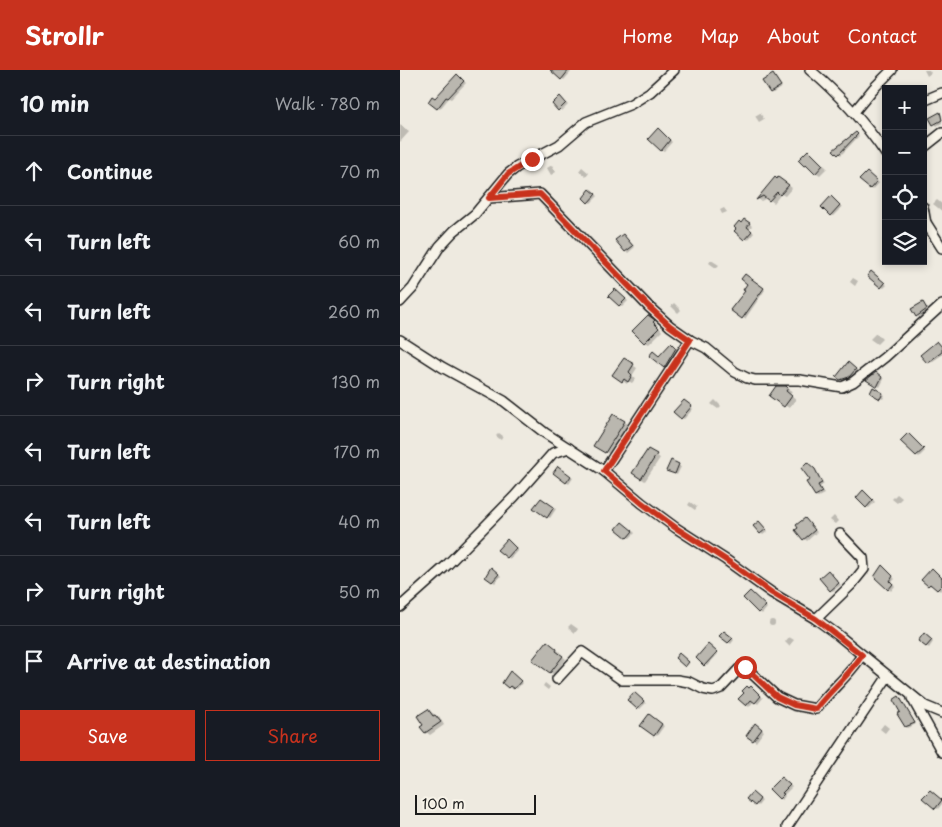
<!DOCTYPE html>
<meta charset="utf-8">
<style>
body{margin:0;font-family:"Playpen Sans",sans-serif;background:#20242c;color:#f1f3f6}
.controls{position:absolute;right:15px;top:15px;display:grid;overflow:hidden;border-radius:0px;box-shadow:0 2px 8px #0003}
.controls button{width:45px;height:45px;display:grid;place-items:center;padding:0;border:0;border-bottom:1px solid #363941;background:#171b24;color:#f1f3f6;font:25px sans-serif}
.scale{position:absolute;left:15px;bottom:12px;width:121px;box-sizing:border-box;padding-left:5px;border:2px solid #1c1c1c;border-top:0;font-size:14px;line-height:18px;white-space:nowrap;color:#1c1c1c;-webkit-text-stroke:4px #f7f3e8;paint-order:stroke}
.stop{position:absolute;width:15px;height:15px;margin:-11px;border:4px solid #c8321e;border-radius:50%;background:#fff}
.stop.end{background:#c8321e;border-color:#fff;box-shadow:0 1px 5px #0008}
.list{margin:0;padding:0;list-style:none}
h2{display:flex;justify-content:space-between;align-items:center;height:65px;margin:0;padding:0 20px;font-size:21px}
h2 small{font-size:16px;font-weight:400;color:#9ea1a6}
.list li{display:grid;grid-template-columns:32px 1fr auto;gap:15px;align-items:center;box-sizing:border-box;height:70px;padding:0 20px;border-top:1px solid #363941}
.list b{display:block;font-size:19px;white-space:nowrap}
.list em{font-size:16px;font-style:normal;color:#9ea1a6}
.actions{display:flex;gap:10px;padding:15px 20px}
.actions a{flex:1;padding:11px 0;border:1px solid #c8321e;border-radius:0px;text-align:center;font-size:18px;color:#c8321e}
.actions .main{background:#c8321e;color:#fff}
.icon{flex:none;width:28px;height:28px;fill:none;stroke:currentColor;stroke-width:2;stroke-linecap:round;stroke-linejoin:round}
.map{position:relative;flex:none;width:542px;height:757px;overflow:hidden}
header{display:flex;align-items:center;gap:30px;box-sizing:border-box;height:70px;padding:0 25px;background:#c8321e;color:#fff}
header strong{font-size:24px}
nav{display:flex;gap:28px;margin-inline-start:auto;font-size:18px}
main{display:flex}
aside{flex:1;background:#171b24}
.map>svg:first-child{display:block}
.shadow{fill:#0003}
.building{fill:#bab7af;stroke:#1c1c1c}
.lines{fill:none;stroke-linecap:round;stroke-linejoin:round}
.minor-casing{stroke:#1c1c1c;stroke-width:12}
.minor{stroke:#f7f3e8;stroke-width:9}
.route{stroke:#c8321e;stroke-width:6}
</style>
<header>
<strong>Strollr</strong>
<nav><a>Home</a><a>Map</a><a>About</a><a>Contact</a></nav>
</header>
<main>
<aside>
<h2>10 min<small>Walk · 780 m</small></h2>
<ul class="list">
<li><svg class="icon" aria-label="ahead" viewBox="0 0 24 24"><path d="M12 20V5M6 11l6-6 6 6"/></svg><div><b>Continue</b></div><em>70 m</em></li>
<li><svg class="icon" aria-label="left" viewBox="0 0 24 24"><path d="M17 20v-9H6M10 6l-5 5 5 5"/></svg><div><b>Turn left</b></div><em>60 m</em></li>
<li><svg class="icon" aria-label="left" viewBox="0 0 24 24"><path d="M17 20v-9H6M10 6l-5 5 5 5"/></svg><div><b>Turn left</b></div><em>260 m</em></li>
<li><svg class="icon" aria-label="right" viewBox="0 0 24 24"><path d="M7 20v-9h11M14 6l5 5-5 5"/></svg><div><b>Turn right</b></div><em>130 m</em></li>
<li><svg class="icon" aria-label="left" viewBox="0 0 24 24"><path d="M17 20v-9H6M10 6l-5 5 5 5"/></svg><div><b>Turn left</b></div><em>170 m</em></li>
<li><svg class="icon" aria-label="left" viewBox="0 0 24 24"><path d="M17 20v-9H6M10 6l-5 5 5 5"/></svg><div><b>Turn left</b></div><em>40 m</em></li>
<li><svg class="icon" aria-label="right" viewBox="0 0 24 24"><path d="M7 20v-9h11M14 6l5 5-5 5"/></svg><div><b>Turn right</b></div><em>50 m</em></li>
<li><svg class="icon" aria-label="arrive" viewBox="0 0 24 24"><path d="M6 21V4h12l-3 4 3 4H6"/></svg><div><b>Arrive at destination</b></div></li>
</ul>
<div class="actions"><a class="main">Save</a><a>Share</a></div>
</aside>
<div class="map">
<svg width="542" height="757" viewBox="0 0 542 757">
<rect width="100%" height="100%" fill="#eeeae0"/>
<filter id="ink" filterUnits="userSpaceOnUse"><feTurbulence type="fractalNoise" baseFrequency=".02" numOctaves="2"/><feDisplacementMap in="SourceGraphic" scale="10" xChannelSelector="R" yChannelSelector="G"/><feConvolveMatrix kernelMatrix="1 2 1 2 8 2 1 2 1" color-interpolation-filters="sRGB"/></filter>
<g filter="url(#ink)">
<g class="shadow">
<polygon points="152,0 168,0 171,2 164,10"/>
<polygon points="524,0 529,0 531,3 527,6"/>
<polygon points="373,6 382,17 373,23 371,22"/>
<polygon points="60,7 66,13 51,29 49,28 40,39 38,38 35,29"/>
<polygon points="162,29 168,35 162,41 154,34"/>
<polygon points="360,43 364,49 359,52 355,46"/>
<polygon points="540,43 542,45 542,53 537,56 531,49"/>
<polygon points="0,54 9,62 0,72"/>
<polygon points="260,61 272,72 264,81 261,80"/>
<polygon points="456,64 459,66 441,85 435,80"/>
<polygon points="408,81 427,98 420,105 405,95"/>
<polygon points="152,95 156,102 151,105 147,98"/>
<polygon points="182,97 189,103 186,107 179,101"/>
<polygon points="469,105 479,113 473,120 461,110"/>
<polygon points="375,108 383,111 392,118 385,126 381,124 374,133 367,128 361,131 358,129"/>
<polygon points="193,122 198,126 191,133 189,132"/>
<polygon points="432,128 442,137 433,146 430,145"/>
<polygon points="537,130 542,134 542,141 533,134"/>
<polygon points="324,138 327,142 322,144 320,140"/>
<polygon points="347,152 352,156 349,159 354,163 348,170 336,161 342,154"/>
<polygon points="223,165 235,177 228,183 226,181"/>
<polygon points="486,167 486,174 482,170"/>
<polygon points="311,190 319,195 316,198 309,193"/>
<polygon points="474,204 487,215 484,218 482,217"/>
<polygon points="347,207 365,220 345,249 332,240 347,221 349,214"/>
<polygon points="453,208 458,211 455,216 450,212"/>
<polygon points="218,222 228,231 222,237 210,226"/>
<polygon points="274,233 281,240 278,243 271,236"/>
<polygon points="523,233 529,241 519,247 516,246"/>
<polygon points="253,249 262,261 249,274 245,272"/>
<polygon points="476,263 482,269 477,274 470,269"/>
<polygon points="274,276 278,280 267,298 251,286 260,288"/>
<polygon points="542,277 542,285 530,293 528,292"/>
<polygon points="225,290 237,298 232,306 236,308 232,313 228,311 227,314 214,305"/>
<polygon points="451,295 458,301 451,308 445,311 438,307"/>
<polygon points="476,304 484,309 480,317 468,310"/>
<polygon points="386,318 392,321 389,324 396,329 389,338 371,326"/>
<polygon points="474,319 485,325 483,329 472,323"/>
<polygon points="315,330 321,336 318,339 311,334"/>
<polygon points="287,333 293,339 284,349 282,348"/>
<polygon points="214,345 228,354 209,384 195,375"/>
<polygon points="99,363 103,366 101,370 96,366"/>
<polygon points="511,366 525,381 519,387 517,385"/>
<polygon points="248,380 260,388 245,411 233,403"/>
<polygon points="271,392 281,397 277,405 268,400"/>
<polygon points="409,395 417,402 424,414 420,417 424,424 418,427 416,426"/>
<polygon points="161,399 173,408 169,414 166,412"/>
<polygon points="466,423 475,432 469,438 467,437"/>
<polygon points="497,424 502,428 497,433 492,429"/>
<polygon points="141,429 156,439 150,448 135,438"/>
<polygon points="290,432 297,437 295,440 288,435"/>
<polygon points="434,446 438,451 435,454 430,450"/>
<polygon points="405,449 417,462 407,471 397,460"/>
<polygon points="359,452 368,461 363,465 355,456"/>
<polygon points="225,455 235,463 230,468 227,467"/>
<polygon points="109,472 118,480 110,489 108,487"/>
<polygon points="484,498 495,509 491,513 495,516 491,521 489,519"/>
<polygon points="94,500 101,506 95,513 92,511"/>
<polygon points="428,502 441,515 433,521 431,520"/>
<polygon points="542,508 542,519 540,521 533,515 531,516 529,515 523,510"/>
<polygon points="351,522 367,538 362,544 345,528"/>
<circle cx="372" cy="553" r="3"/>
<polygon points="171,554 178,559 175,563 168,557"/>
<polygon points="327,564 334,570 331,574 321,566"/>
<polygon points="527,566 533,572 529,578 526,576"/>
<polygon points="389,567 394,570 389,576 385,572"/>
<polygon points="151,575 160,582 159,584 166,589 154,605 150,602"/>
<polygon points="311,577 318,584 307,596 305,595"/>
<polygon points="112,604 122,613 117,619 113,616 111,619 109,617"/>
<polygon points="145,613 150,617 148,620 143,616"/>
<polygon points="350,619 354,619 363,628 358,634 354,631 349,637 346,635 346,623"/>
<polygon points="236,625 246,633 240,639 229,630"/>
<polygon points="499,628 516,654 508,658 505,657"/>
<polygon points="28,640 40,648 44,655 30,665 26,662 25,655"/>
<polygon points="249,646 264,656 257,666 242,656"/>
<polygon points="484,654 489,658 485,663 480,659"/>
<polygon points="355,655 364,661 356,672 347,666"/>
<polygon points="384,710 392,717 384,725 385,726 382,730 379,728"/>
<polygon points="533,723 542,731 542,734 538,739 535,738"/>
<polygon points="354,725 362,731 358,736 356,735"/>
</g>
<g class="building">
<polygon points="150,0 169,0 161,10"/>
<polygon points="57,4 64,11 48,28 46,27 37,39 28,32 32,26 35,28"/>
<polygon points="373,4 381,16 370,23 362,11"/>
<polygon points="160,26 166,33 158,41 152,34"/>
<polygon points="540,42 542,50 533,55 529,48"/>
<polygon points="258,58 270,70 261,81 248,69"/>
<polygon points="456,62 458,64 438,85 433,80"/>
<polygon points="408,80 423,95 415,104 406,95 404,96 398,90"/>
<polygon points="467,102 477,111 470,119 459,110"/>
<polygon points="375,107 377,109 378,107 389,115 380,125 377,122 369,131 363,126 356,130"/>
<polygon points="190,119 196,124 188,133 183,128"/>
<polygon points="431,126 440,135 430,146 421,137"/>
<polygon points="344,149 350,153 347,157 352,161 344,170 334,161 336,159 334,157 339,151 341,153"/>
<polygon points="223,164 233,176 225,182 215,170"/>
<polygon points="471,201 485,213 481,218 467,206"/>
<polygon points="345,204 364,218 342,249 330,240 345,221 343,220 347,214 341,209"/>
<polygon points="215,219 226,229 219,236 208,226"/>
<polygon points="523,232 527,239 516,247 511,239"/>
<polygon points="248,245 255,250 253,252 259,258 244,273 232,261"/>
<polygon points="537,271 542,277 542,282 527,293 520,285"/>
<polygon points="271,273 276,278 264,298 249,286 253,281 259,286"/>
<polygon points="224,288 234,294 229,302 232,305 228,312 224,309 222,312 212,305"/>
<polygon points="448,292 456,299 449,307 440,310 436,307"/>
<polygon points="476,302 482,307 477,317 466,310"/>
<polygon points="376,316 386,316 388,318 386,321 392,326 384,337 369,326"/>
<polygon points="473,317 483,323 480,329 470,323"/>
<polygon points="284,330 292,336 281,349 273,342"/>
<polygon points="213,344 225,351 205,383 193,376"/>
<polygon points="508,363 524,379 516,386 500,371"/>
<polygon points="248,379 257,384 241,409 232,403"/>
<polygon points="271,390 279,394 275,404 266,401"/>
<polygon points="407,392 415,399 422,413 418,415 422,422 415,426 406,412 410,410 401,398"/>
<polygon points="158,396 171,406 166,413 153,403"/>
<polygon points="463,420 473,430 466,438 456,428"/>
<polygon points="141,428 154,437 147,448 133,438"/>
<polygon points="405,448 415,460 403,470 395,460 398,458 396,455"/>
<polygon points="359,451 366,459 360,464 353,456"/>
<polygon points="222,452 233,461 227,468 216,459"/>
<polygon points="107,469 116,478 107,488 97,480"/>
<polygon points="482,495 493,506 490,511 493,514 488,520 474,507"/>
<polygon points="91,497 99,504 92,512 85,507"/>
<polygon points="532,498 542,508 542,515 537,520 530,514 528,516 521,510"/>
<polygon points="428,500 439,513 430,521 419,508"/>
<polygon points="350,521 366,536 358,543 343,528"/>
<polygon points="324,561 333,568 328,573 319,566"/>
<polygon points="524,563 532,570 526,577 518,571"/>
<polygon points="147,571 157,579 156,581 163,586 150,603 132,590"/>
<polygon points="308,574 317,582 304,596 296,588"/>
<polygon points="279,583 289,592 285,597 275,588"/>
<polygon points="110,601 121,611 114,619 110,616 108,618 102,613"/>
<polygon points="347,616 349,618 351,616 361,626 355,633 351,630 346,636 338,629 344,623 342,621"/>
<polygon points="234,622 244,631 237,639 227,630"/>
<polygon points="499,626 515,653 505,657 497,644 500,642 493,630"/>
<polygon points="28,639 33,646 35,645 41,652 25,663 20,657 23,655 17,646"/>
<polygon points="249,644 262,654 254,666 240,656"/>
<polygon points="355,653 362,659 353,671 346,666"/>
<polygon points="381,707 390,715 382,723 384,724 379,729 369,719"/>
<polygon points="530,720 542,730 535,739 522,728"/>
<polygon points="352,722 360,729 355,736 346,729"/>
</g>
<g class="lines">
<g class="minor-casing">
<g id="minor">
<path d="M410,0C440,25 464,52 486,84"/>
<polyline points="523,31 542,23"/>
<polyline points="454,42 473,19 492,0"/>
<polyline points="523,78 542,63"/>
<polyline points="89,128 140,124 249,237 270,256 290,270"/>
<polyline points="523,137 526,154"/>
<polyline points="523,148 542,178"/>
<polyline points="0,232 13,218 40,176 54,161 75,144 108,104 117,97 159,75 186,52 231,34 250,22 274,0"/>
<polyline points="0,270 42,297 104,331 145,363 204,401 242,433 276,458 326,490 372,523 416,549 438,565 525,636 542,643"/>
<polyline points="204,401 290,270 306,278 335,302 347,308 355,310 400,310 442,317 453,312 485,287 542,235"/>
<polyline points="0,537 47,495 114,427 153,383 169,378"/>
<polyline points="416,549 452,514 464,499 463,488 440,464"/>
<path d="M157,609L182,582L222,610H277L289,612L303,619L313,621L321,618L339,599L345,597L377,627L394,635L416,639C430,620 450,605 462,585"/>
<polyline points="512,628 542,682"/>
<polyline points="387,757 488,606"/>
</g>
</g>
<use href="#minor" class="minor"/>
</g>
</g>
<g class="lines" filter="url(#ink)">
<path class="route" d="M132,89L108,104L89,128L140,124L249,237L270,256L290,270L204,401L242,433L276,458L326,490L372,523L416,549L462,585C450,605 430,620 416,639L394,635L377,627L345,597"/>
</g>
</svg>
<div class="controls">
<button>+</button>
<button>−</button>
<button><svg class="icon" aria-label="locate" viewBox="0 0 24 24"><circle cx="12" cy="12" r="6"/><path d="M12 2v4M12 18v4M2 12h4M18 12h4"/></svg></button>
<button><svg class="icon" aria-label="layers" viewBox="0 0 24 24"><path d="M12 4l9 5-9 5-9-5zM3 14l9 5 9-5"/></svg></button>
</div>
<div class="scale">100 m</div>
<div class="stop" style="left:345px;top:597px"></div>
<div class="stop end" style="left:132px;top:89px"></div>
</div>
</main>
